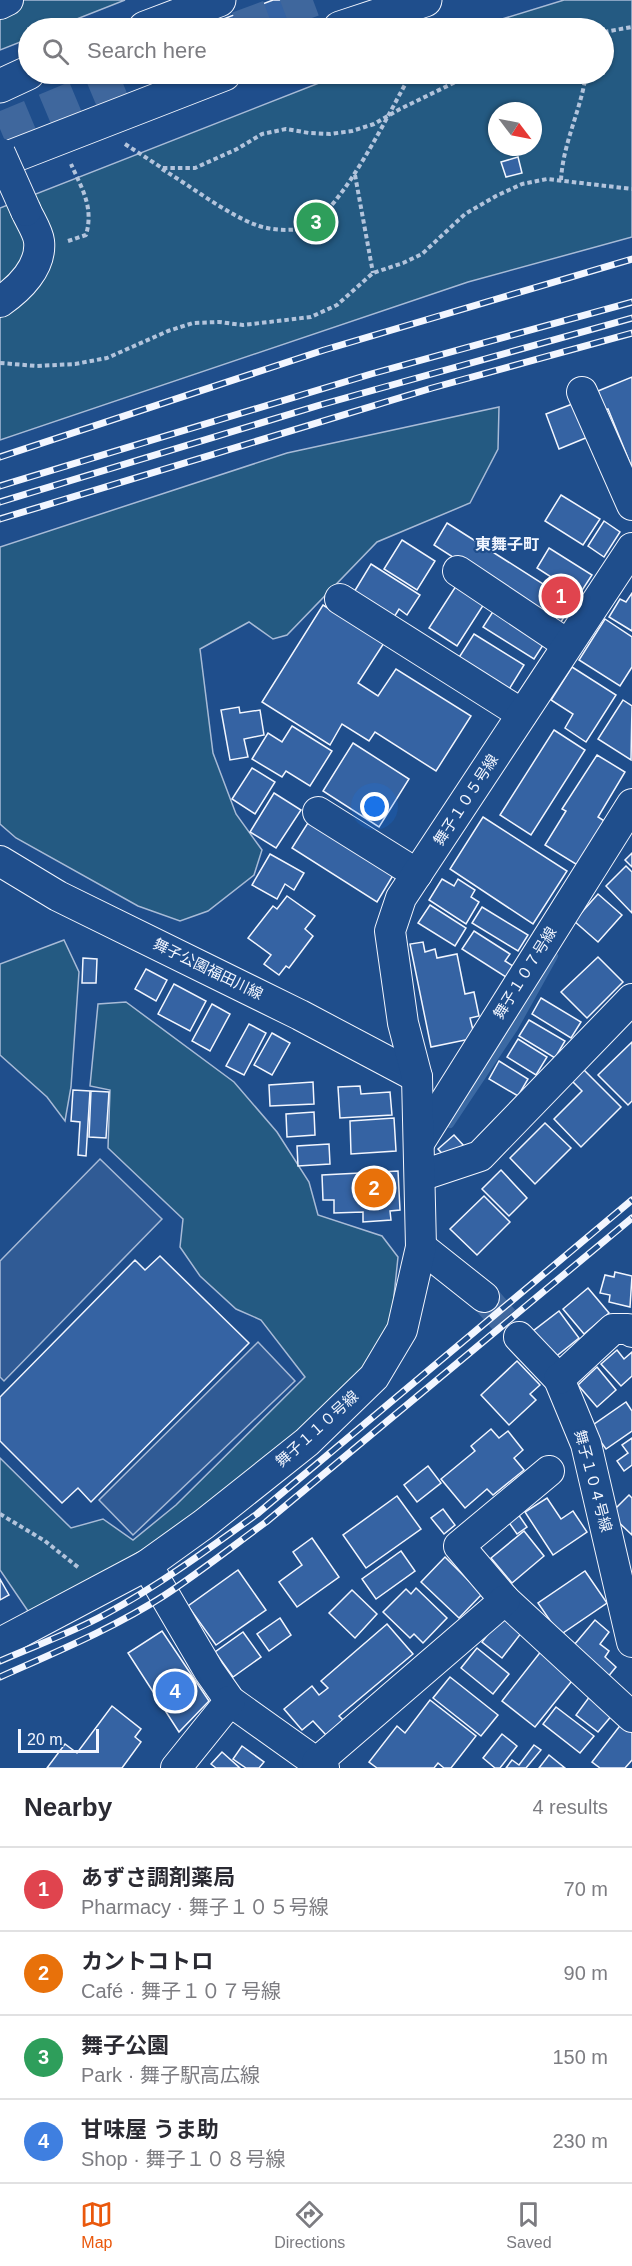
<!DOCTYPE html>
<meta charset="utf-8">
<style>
body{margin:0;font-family:Arial,"Noto Sans JP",sans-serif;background:#f7f7f7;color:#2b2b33}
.compass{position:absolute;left:488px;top:102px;width:54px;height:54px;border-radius:50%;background:#fff;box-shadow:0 2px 4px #0004;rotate:122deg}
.scale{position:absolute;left:18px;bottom:15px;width:81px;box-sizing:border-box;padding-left:6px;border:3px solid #f2f6ff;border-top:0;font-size:16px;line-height:21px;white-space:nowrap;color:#f2f6ff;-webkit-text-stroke:4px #1f4e8c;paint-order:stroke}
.you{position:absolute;left:375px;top:807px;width:21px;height:21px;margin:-15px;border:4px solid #fff;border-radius:50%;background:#1a73e8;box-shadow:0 0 0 9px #1a73e833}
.badge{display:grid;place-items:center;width:39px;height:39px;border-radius:50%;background:#ea580c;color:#fff;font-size:20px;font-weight:700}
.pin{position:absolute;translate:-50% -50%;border:3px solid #fff;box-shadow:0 2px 6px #0006}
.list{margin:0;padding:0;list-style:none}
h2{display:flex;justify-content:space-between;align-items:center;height:78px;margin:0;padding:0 24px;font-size:26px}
h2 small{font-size:20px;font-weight:400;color:#7c7c81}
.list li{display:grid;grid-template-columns:39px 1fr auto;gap:18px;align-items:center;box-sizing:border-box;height:84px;padding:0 24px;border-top:2px solid #e1e1e2}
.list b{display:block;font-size:22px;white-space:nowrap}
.list p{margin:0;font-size:20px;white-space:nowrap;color:#7c7c81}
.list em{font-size:20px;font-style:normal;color:#7c7c81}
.icon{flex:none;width:33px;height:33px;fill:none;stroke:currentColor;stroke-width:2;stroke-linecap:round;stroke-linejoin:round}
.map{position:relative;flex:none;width:632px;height:1768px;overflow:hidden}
.search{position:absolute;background:#fff;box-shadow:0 2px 4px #0004;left:18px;right:18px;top:18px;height:66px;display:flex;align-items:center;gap:15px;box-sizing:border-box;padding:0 21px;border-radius:33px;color:#7c7c81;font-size:22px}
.sheet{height:414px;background:#fff}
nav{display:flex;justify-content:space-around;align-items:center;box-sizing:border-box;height:84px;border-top:2px solid #e1e1e2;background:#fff;font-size:16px;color:#7c7c81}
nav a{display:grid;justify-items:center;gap:3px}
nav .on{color:#ea580c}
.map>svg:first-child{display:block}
.green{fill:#245a82;stroke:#a8bbd7;stroke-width:1.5;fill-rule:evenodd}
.parking{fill:#305b95;stroke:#a8bbd7;stroke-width:1.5}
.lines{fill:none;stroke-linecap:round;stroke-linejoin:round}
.stream{stroke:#3b69a3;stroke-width:8}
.building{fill:#3563a3;stroke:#f2f6ff;stroke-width:1.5}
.minor-tunnel{stroke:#3f679d;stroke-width:30;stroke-dasharray:30 15;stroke-linecap:butt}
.highway-tunnel{stroke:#3f679d;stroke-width:33;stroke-dasharray:33 16;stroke-linecap:butt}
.minor-casing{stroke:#f2f6ff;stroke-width:32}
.highway-casing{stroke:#f2f6ff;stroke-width:35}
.path{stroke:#b3c4dc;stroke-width:4;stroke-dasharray:4.5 3;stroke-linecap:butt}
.minor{stroke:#1f4e8c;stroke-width:30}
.highway{stroke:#1f4e8c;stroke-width:33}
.rail-casing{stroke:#f2f6ff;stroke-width:7}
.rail{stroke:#1f4e8c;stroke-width:4.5;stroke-dasharray:14;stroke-linecap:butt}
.minor-bridge-casing{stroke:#f2f6ff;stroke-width:32;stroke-linecap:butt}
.minor-bridge{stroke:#1f4e8c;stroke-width:30}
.labels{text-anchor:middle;stroke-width:4.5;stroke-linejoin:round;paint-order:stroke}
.street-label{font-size:15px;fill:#f2f6ff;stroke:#1f4e8c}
.neighbourhood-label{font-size:16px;font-weight:bold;fill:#f2f6ff;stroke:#1f4e8c}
</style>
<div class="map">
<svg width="632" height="1768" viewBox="0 0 632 1768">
<rect width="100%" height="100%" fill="#1f4e8c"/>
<g class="green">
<polygon points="0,0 125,0 54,28 28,28 28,39 0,50"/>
<path d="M564,0H632V237L468,282L0,440V208L342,74H604V28H473ZM497,111H533V147H497Z"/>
<polygon points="499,407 498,449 470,503 377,542 287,635 273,639 249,622 200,649 213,753 236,814 262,850 254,875 208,911 180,921 138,906 16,838 0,824 0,547 287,453"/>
<polygon points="64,940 79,972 71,1087 65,1121 47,1097 0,1055 0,964"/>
<polygon points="126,1002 234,1082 277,1132 309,1182 318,1215 382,1236 398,1257 392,1315 375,1362 208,1510 32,1617 0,1570 0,1458 71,1528 103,1519 133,1540 176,1505 305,1377 261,1320 236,1309 200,1276 180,1247 183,1219 108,1148 110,1090 90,1086 98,1004"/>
</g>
<g class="parking">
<polygon points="100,1159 162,1219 4,1381 0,1377 0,1261"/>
<polygon points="258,1342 295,1381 133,1535 99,1500"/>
</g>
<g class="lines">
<polyline class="stream" points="450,1124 514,1028 554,956"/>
</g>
<g class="building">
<polygon points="273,0 296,0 303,19 278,28 200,28"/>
<polygon points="518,157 522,173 506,177 501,162"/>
<polygon points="632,377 632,468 608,409 605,410 598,391"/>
<polygon points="575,403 588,437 559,449 546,414"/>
<polygon points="561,495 600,519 583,545 545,521"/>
<polygon points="604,521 620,532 604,557 588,546"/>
<polygon points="447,523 573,603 559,625 434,545"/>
<polygon points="402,540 435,561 417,590 384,569"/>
<polygon points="549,548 592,575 579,595 537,568"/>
<polygon points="371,564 420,595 407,615 399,609 391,622 351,597"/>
<polygon points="456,586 484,604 457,646 429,628"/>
<polygon points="632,593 632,631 609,617 620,599 626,602"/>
<polygon points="323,605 384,643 358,683 378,696 396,669 471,716 436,771 375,732 369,741 342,724 330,745 262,702"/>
<polygon points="494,610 545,642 534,659 483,627"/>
<polygon points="605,619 632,637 632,667 620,686 579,660"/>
<polygon points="474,634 524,665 508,691 458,659"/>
<polygon points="572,667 616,695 586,742 565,728 573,714 551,700"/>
<polygon points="623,700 632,706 631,760 598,739"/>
<polygon points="239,707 240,713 260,710 264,735 244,739 248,757 230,760 221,710"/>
<polygon points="292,726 332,751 310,786 286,771 282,777 252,759 268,733 282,742"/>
<polygon points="554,730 585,750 531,835 500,815"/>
<polygon points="353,743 409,779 379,827 323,791"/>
<polygon points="597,755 625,772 598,817 606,822 579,866 545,845 566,811 562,809"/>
<polygon points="252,768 275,782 255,814 232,799"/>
<polygon points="274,793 301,810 276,848 250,832"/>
<polygon points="483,817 567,871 533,924 450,869"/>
<polygon points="311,818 395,872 377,902 292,848"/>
<polygon points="632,853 632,867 625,860"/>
<polygon points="270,854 304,873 294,890 285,884 277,899 252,885"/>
<polygon points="626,866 632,872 632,913 606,886"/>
<polygon points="442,879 454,886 458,879 475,890 471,897 479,902 466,924 429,900"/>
<polygon points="598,894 622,915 598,942 574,921"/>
<polygon points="287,896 315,916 305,929 313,936 289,968 286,966 279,975 264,964 271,955 248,938 273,906 277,909"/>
<polygon points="430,905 466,928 455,946 418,923"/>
<polygon points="482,907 528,935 518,951 472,923"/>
<polygon points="474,931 510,954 505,961 516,968 509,979 462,949"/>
<polygon points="423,942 425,952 435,949 437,958 457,954 465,994 474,992 479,1016 470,1018 475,1038 431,1047 410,944"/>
<polygon points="598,957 623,982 587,1018 561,992"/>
<polygon points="83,958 97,959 96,983 82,983"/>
<polygon points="146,969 167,980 156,1001 135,989"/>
<polygon points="174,984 206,1001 190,1031 158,1014"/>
<polygon points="541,998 581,1022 571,1038 532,1014"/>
<polygon points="212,1004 230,1014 210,1051 192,1041"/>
<polygon points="529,1020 565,1041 555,1058 519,1036"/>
<polygon points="249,1024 266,1033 244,1075 226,1066"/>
<polygon points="272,1033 290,1043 272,1075 254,1065"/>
<polygon points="518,1039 547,1057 536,1075 507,1057"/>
<polygon points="632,1042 632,1101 628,1105 598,1075"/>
<polygon points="499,1061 528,1079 518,1096 489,1079"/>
<polygon points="581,1067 621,1107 581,1147 554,1119 582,1091 569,1078"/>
<polygon points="313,1082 314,1104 270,1106 269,1085"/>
<polygon points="360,1086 361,1094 390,1092 392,1115 340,1118 338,1087"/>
<polygon points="73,1090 90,1091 86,1156 78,1155 80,1122 71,1121"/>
<polygon points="91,1091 109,1092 106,1138 89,1137"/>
<polygon points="314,1112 315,1135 287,1137 286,1114"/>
<polygon points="394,1118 396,1151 351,1154 350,1121"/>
<polygon points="545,1123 571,1148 535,1184 510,1158"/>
<polygon points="454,1135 465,1147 449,1161 438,1149"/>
<polygon points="329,1144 330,1164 298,1166 297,1146"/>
<polygon points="501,1170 527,1198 509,1216 482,1189"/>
<polygon points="398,1171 400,1210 390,1211 391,1220 363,1222 363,1212 334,1213 334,1200 323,1200 322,1175"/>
<polygon points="484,1196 510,1222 477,1255 450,1229"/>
<polygon points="160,1256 249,1343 91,1502 78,1488 62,1503 0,1441 0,1397 135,1260 145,1270"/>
<polygon points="615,1272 632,1276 630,1307 609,1302 610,1295 600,1293 605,1275 614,1277"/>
<polygon points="588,1288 609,1313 584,1334 563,1309"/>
<polygon points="559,1311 579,1338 554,1358 533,1331"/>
<polygon points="617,1350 624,1359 632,1352 632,1376 621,1386 601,1364"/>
<polygon points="517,1361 540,1385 530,1394 536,1400 509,1425 481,1395"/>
<polygon points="597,1367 616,1390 597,1407 578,1385"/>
<polygon points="626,1402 632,1411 632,1431 606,1449 590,1427"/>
<polygon points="491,1429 499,1438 508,1431 523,1450 514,1458 524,1470 493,1495 487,1489 465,1508 441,1479 475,1451 471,1446"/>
<polygon points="632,1438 632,1465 624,1471 617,1461 628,1453 622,1445"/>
<polygon points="428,1466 441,1483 417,1502 404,1485"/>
<polygon points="629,1495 632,1498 632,1535 610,1514"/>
<polygon points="397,1496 421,1529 366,1568 343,1535"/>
<polygon points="547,1498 561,1519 573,1511 587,1532 553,1555 525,1512"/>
<polygon points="443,1509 455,1525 444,1534 431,1518"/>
<polygon points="518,1514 527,1527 517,1534 508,1521"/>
<polygon points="524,1531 544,1556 512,1583 491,1558"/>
<polygon points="312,1538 339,1577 297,1607 279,1582 302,1565 293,1552"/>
<polygon points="401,1551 415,1571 376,1599 362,1579"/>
<polygon points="445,1557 482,1594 459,1618 421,1582"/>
<polygon points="238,1570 266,1610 216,1645 188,1606"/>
<polygon points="585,1571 607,1603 560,1635 538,1603"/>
<polygon points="0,1579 9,1595 0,1600"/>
<polygon points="416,1588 447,1618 423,1643 414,1634 410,1638 383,1612 406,1589 411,1594"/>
<polygon points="352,1590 377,1614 355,1638 329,1613"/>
<polygon points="502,1616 522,1632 502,1658 482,1642"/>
<polygon points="280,1618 291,1635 269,1651 257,1634"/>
<polygon points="595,1620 609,1632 600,1644 609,1651 605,1657 616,1667 607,1678 574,1645"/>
<polygon points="387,1624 413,1654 339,1716 343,1720 326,1735 313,1721 302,1730 284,1709 312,1686 319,1695 328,1688 321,1681"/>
<polygon points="162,1631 209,1701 179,1732 128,1653"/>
<polygon points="243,1632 261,1657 233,1677 215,1652"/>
<polygon points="477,1648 509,1674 493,1694 461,1668"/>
<polygon points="542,1650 575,1677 535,1727 502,1701"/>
<polygon points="450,1677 498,1715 481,1736 433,1698"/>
<polygon points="590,1696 613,1714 598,1732 576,1715"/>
<polygon points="430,1700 476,1736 451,1768 444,1768 438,1763 434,1768 377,1768 369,1762 397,1726 405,1733"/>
<polygon points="112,1706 141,1729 135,1737 141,1742 122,1768 47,1768 65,1744 77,1753"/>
<polygon points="556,1707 594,1736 580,1753 543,1724"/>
<polygon points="622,1723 632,1731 632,1760 625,1768 600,1768 592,1762"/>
<polygon points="502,1734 517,1746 500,1768 495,1768 483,1758"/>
<polygon points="534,1745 541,1750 526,1768 506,1768 512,1760 519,1765"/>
<polygon points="242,1746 264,1762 259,1768 246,1768 233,1759"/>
<polygon points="222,1752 240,1768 216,1768 211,1764"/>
<polygon points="549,1755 565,1768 539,1768"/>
</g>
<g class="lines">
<polyline class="minor-tunnel" points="484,1297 519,1337"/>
<g class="highway-tunnel">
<polyline points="238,28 313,0"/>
<polyline points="0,129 131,74"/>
</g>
<g class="minor-casing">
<g id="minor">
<polyline points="0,4 8,0"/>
<path d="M0,302C19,289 42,267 39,241C38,232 30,220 26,211"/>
<polyline points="582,392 632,505"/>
<polyline points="458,571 567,644"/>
<polyline points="340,599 522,714"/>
<polyline points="318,812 417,874"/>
<polyline points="0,861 58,896 300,1015 417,1077"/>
<polyline points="419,1143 632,804"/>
<polyline points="420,1176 480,1156 632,999"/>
<polyline points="421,1247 484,1297"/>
<polyline points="519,1337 559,1379 586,1444 632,1642"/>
<polyline points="559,1379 613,1329 628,1329 632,1332"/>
<polyline points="549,1471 459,1546 505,1600 632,1717"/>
<polyline points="147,1565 209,1671 230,1701 324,1768"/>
<polyline points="0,1643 147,1565 204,1524 307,1442 374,1377 402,1330 421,1247 417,1077 403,1023 390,931 401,898 632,548"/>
<polyline points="317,1762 505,1600"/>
<polyline points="176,1768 230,1701"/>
</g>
</g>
<g class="highway-casing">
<g id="highway">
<polyline points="145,28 219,0"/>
<polyline points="340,28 425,0"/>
<polyline points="0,86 28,73"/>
<polyline points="0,161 224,74"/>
</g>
</g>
<g class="path">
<polyline points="441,25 454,28"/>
<polyline points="604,32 632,27"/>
<polyline points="125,144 162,168 195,168 237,149 262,134 286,129 309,133 330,134 352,131 374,124 400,109 472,74"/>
<path d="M162,169C192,187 225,213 256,225C269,230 293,232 306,227C343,210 390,110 411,74"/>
<polyline points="355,175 373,273"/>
<path d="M561,180C563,143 581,110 586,74"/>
<path d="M68,241L86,235C94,207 82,189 71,164"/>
<polyline points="0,363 37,366 75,364 107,358 168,331 193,323 219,322 243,325 311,317 337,305 373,273 403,263 422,254 465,214 496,196 522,184 547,179 632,189"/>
<polyline points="0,1514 45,1541 79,1568"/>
</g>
<use href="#minor" class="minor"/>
<use href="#highway" class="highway"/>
<g class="rail-casing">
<g id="rail">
<polyline points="0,457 324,350 632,259"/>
<polyline points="0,486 371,374 632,302"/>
<polyline points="0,502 320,405 632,318"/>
<polyline points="0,519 432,388 632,333"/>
<path d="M0,1661C34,1646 71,1633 104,1615C158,1586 207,1550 257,1514L632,1200"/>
<path d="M0,1677C56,1652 114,1628 165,1595C200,1572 233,1546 266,1522L632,1218"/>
</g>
</g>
<use href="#rail" class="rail"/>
<g class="minor-bridge-casing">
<polyline id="minor-bridge" points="0,153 26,211"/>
</g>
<use href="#minor-bridge" class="minor-bridge"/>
</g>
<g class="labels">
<g class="street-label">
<text transform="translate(466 800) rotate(-57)" y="5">舞子１０５号線</text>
<text transform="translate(208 969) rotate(26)" y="5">舞子公園福田川線</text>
<text transform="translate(525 973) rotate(-58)" y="5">舞子１０７号線</text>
<text transform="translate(317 1429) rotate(-42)" y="5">舞子１１０号線</text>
<text transform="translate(593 1481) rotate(75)" y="5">舞子１０４号線</text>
</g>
<g class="neighbourhood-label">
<text x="507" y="550">東舞子町</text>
</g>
</g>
</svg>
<svg class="compass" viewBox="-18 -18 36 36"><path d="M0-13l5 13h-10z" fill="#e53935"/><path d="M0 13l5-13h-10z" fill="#7c7c81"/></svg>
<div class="scale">20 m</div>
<div class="you"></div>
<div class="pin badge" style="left:561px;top:596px;background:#e0444e">1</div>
<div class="pin badge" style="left:374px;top:1188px;background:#e8710a">2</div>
<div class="pin badge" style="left:316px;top:222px;background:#2e9e5b">3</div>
<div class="pin badge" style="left:175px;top:1691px;background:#3f7fe0">4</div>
<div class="search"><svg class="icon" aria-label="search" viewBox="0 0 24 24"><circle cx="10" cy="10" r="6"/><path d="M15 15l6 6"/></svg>Search here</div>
</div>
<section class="sheet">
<h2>Nearby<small>4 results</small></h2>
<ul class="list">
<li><span class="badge" style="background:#e0444e">1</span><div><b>あずさ調剤薬局</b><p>Pharmacy · 舞子１０５号線</p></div><em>70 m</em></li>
<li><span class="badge" style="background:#e8710a">2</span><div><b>カントコトロ</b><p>Café · 舞子１０７号線</p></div><em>90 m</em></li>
<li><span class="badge" style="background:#2e9e5b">3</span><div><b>舞子公園</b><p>Park · 舞子駅高広線</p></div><em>150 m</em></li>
<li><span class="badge" style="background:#3f7fe0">4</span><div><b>甘味屋 うま助</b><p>Shop · 舞子１０８号線</p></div><em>230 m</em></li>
</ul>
</section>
<nav>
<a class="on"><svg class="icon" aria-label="map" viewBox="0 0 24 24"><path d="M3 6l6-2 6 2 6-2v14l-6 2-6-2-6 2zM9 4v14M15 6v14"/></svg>Map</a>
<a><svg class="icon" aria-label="directions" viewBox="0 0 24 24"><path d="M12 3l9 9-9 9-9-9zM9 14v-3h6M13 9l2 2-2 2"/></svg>Directions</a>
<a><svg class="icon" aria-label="saved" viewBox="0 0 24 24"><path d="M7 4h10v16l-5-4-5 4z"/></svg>Saved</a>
</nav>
